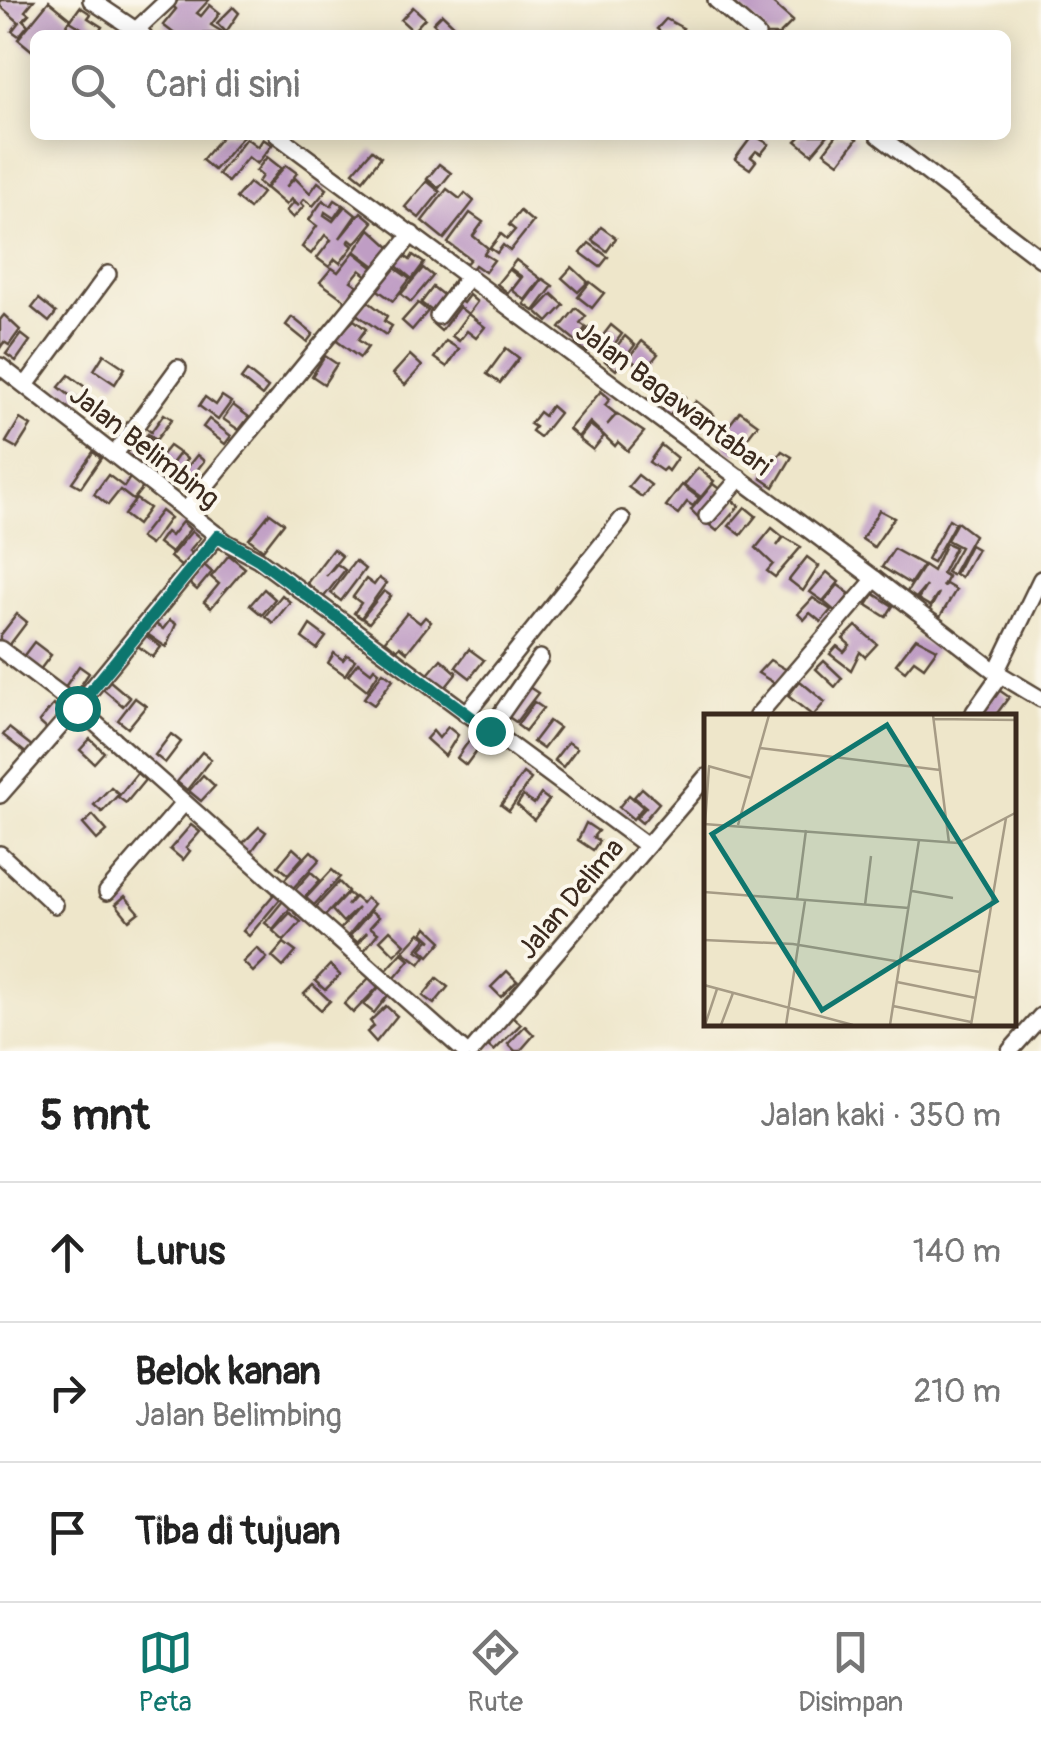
<!DOCTYPE html>
<html lang="id">
<meta charset="utf-8">
<style>
body{margin:0;font-family:Pangolin,sans-serif;background:#f2f2f2;color:#222}
.stop{position:absolute;width:30px;height:30px;margin:-22px;border:8px solid #0f766e;border-radius:50%;background:#fff}
.stop.end{background:#0f766e;border-color:#fff;box-shadow:0 2px 10px #0008}
.list{margin:0;padding:0;list-style:none}
h2{display:flex;justify-content:space-between;align-items:center;height:130px;margin:0;padding:0 40px;font-size:42px}
h2 small{font-size:32px;font-weight:400;color:#767676}
.list li{display:grid;grid-template-columns:65px 1fr auto;gap:30px;align-items:center;box-sizing:border-box;height:140px;padding:0 40px;border-top:2px solid #e0e0e0}
.list b{display:block;font-size:38px;white-space:nowrap}
.list p{margin:0;font-size:32px;white-space:nowrap;color:#767676}
.list em{font-size:32px;font-style:normal;color:#767676}
.icon{flex:none;width:55px;height:55px;fill:none;stroke:currentColor;stroke-width:2;stroke-linecap:round;stroke-linejoin:round}
.map{position:relative;flex:none;width:1041px;height:1051px;overflow:hidden}
.search{position:absolute;background:#fff;box-shadow:0 5px 25px #0003;left:30px;right:30px;top:30px;height:110px;display:flex;align-items:center;gap:25px;box-sizing:border-box;padding:0 35px;border-radius:15px;color:#767676;font-size:38px}
.sheet{height:550px;background:#fff}
nav{display:flex;justify-content:space-around;align-items:center;box-sizing:border-box;height:140px;border-top:2px solid #e0e0e0;background:#fff;font-size:28px;color:#767676}
nav a{display:grid;justify-items:center;gap:5px}
nav .on{color:#0f766e}
.map>svg:first-child{display:block}
.building{fill:#bf9dc4}
.lines{fill:none;stroke-linecap:round;stroke-linejoin:round}
.minor-casing{stroke:#564638;stroke-width:20}
.minor{stroke:#fff;stroke-width:15}
.route{stroke:#0f766e;stroke-width:12}
.labels{text-anchor:middle;stroke-width:8;stroke-linejoin:round;paint-order:stroke}
.street-label{font-size:28px;fill:#3b2a1e;stroke:#fbf7ec}
.inset-road{fill:none;stroke:#a69b85;stroke-width:2.5}
.view{fill:#0f766e;fill-opacity:0.15;stroke:#0f766e;stroke-width:5}
.inset-edge{fill:none;stroke:#3b2a1e;stroke-width:5}
</style>
<div class="map">
<svg width="1041" height="1051" viewBox="0 0 1041 1051">
<rect width="100%" height="100%" fill="#fbf7ec"/>
<filter id="ink" filterUnits="userSpaceOnUse"><feTurbulence type="fractalNoise" baseFrequency=".01" numOctaves="2"/><feDisplacementMap in="SourceGraphic" scale="20" xChannelSelector="R" yChannelSelector="G"/><feConvolveMatrix kernelMatrix="1 2 1 2 8 2 1 2 1" color-interpolation-filters="sRGB"/></filter>
<filter id="wash" filterUnits="userSpaceOnUse"><feTurbulence type="fractalNoise" baseFrequency=".0048" numOctaves="4" result="noise"/><feDisplacementMap in="SourceGraphic" scale="40" xChannelSelector="R" yChannelSelector="G"/><feGaussianBlur stdDeviation="2.25" result="paint"/><feColorMatrix in="noise" values="0 0 0 0 0 0 0 0 0 0 0 0 0 0 0 0 0 1.4 0 .05"/><feComposite in="paint" operator="in"/></filter>
<g filter="url(#wash)">
<rect width="100%" height="100%" fill="#eee6ca"/>
<g id="blocks">
<g class="building">
<polygon points="0,0 34,0 25,11 29,14 23,20 28,25 19,36 12,31 19,22 0,6"/>
<polygon points="178,0 209,0 197,13 201,16 210,5 220,13 211,25 224,33 176,35 163,25 176,9 173,6"/>
<polygon points="730,0 769,0 793,21 779,35 764,35 764,30"/>
<polygon points="49,1 71,19 59,35 35,35 35,53 18,39"/>
<polygon points="80,7 91,14 88,18 102,27 97,35 77,35 81,28 70,21"/>
<polygon points="233,7 239,13 226,32 217,23"/>
<polygon points="413,7 425,18 413,31 401,20"/>
<polygon points="442,14 459,30 455,35 445,35 433,23"/>
<polygon points="666,19 683,28 677,35 664,35 657,29"/>
<polygon points="223,135 244,135 214,170 202,160"/>
<polygon points="753,135 769,144 761,154 756,151 751,157 756,161 750,169 735,159"/>
<polygon points="802,135 828,135 812,154 796,141"/>
<polygon points="837,135 851,135 857,139 839,163 824,152"/>
<polygon points="246,138 258,147 263,139 272,145 257,164 248,157 228,182 218,174"/>
<polygon points="372,150 381,157 363,180 353,172"/>
<polygon points="267,157 281,168 265,188 258,182 262,176 256,171"/>
<polygon points="439,164 451,173 439,188 427,179"/>
<polygon points="286,165 297,173 286,187 295,178 310,193 318,182 327,189 313,206 304,199 301,203 304,206 293,218 286,211 293,203 299,206 291,199 286,205 266,188"/>
<polygon points="427,181 440,192 419,218 405,207"/>
<polygon points="249,183 262,193 249,209 236,198"/>
<polygon points="447,189 460,199 465,193 474,201 444,239 422,221"/>
<polygon points="323,200 331,206 335,200 343,205 334,218 325,212 324,215 333,221 345,206 356,215 340,238 361,212 373,222 355,244 350,240 348,242 353,246 340,263 335,259 329,267 317,258 331,240 325,235 311,254 302,247 317,226 309,220"/>
<polygon points="520,211 533,222 510,251 503,245 497,253 490,248 501,234 507,239 515,230 509,225"/>
<polygon points="470,213 483,222 473,236 488,248 484,254 494,260 485,272 475,265 471,271 464,266 470,259 448,243"/>
<polygon points="601,227 616,238 607,251 592,240"/>
<polygon points="370,229 393,250 379,269 355,251"/>
<polygon points="589,243 608,257 600,267 581,253"/>
<polygon points="354,252 378,271 372,279 360,270 351,281 357,285 346,301 320,282 332,268 338,272"/>
<polygon points="402,254 410,260 413,255 424,263 412,279 394,264"/>
<polygon points="516,260 541,279 525,300 512,290 522,277 510,268"/>
<polygon points="392,266 410,279 393,301 375,288"/>
<polygon points="572,267 588,282 578,292 562,278"/>
<polygon points="423,268 433,276 411,302 401,294"/>
<polygon points="509,269 520,278 508,293 497,284"/>
<polygon points="543,279 553,286 534,311 524,304"/>
<polygon points="453,281 459,286 438,315 421,303 433,287 443,295"/>
<polygon points="590,282 604,293 592,308 578,297"/>
<polygon points="552,294 564,305 548,322 536,311"/>
<polygon points="469,295 477,302 468,314 459,307 441,331 433,324 454,297 463,303"/>
<polygon points="39,299 56,313 49,322 32,308"/>
<polygon points="366,300 387,316 384,321 392,326 386,335 356,314"/>
<polygon points="418,303 428,311 412,330 402,321"/>
<polygon points="576,308 586,316 580,323 586,327 576,341 560,328"/>
<polygon points="468,314 485,327 476,338 467,331 459,341 452,336"/>
<polygon points="4,315 20,330 9,345 4,342 0,348 0,320"/>
<polygon points="292,317 313,334 307,342 286,325"/>
<polygon points="354,320 366,329 358,340 368,347 360,358 334,339"/>
<polygon points="611,325 622,334 609,351 598,342"/>
<polygon points="589,327 599,335 587,352 576,344"/>
<polygon points="21,334 30,341 16,361 6,354"/>
<polygon points="625,336 635,345 616,370 605,361"/>
<polygon points="446,341 459,349 447,367 434,358"/>
<polygon points="642,341 658,354 644,371 629,358"/>
<polygon points="506,348 519,358 500,383 487,374"/>
<polygon points="104,354 125,368 115,384 94,370"/>
<polygon points="410,355 422,366 405,385 393,374"/>
<polygon points="325,356 337,364 324,384 312,376"/>
<polygon points="247,371 268,388 262,396 241,379"/>
<polygon points="69,375 89,390 79,403 59,387"/>
<polygon points="671,387 685,397 667,419 660,413 669,401 663,396"/>
<polygon points="601,391 610,399 605,405 616,414 607,425 617,414 644,432 628,451 618,442 615,446 590,422 578,437 569,429"/>
<polygon points="222,396 231,402 218,420 199,406 205,397 216,405"/>
<polygon points="696,401 714,415 704,428 686,413"/>
<polygon points="233,405 249,417 239,430 223,419"/>
<polygon points="551,406 559,413 540,437 532,431 535,427 530,424 539,412 544,416"/>
<polygon points="740,411 758,424 734,455 724,446 733,435 726,429"/>
<polygon points="164,414 172,419 156,440 148,434 146,436 156,443 137,468 128,461 142,443 130,435 139,423 151,432"/>
<polygon points="20,419 31,426 17,448 6,442"/>
<polygon points="209,419 231,436 225,444 203,427"/>
<polygon points="590,425 604,436 593,450 579,439"/>
<polygon points="661,445 677,458 668,471 665,468 662,471 649,462"/>
<polygon points="169,446 179,453 166,470 156,462"/>
<polygon points="782,451 792,457 774,487 761,478"/>
<polygon points="93,452 101,458 81,487 72,482"/>
<polygon points="180,453 187,459 168,483 162,478"/>
<polygon points="197,455 204,461 185,486 177,480"/>
<polygon points="698,468 714,481 701,497 684,485"/>
<polygon points="108,475 124,487 131,476 144,486 133,500 120,490 108,505 94,494"/>
<polygon points="638,475 651,485 642,497 628,487"/>
<polygon points="713,484 723,492 700,519 691,510"/>
<polygon points="682,485 699,498 693,506 687,502 678,514 666,506"/>
<polygon points="728,497 739,506 717,531 706,522"/>
<polygon points="136,499 149,508 137,525 124,515"/>
<polygon points="745,507 756,516 741,535 729,526"/>
<polygon points="879,510 894,518 874,547 862,539"/>
<polygon points="161,511 170,518 150,545 140,538"/>
<polygon points="270,513 284,523 263,550 249,539"/>
<polygon points="949,519 955,523 933,562 927,559"/>
<polygon points="182,522 190,529 171,553 158,543 166,532 171,536"/>
<polygon points="957,522 974,535 952,575 946,572 960,547 947,540"/>
<polygon points="772,528 783,537 777,546 784,537 801,547 775,577 767,571 773,564 756,548"/>
<polygon points="192,531 200,538 189,551 194,555 183,568 170,557"/>
<polygon points="946,543 955,547 942,573 948,577 942,587 946,584 956,590 940,617 929,611 939,593 930,606 918,599 926,586 916,598 907,592 924,565 933,571"/>
<polygon points="970,545 977,549 961,577 955,574"/>
<polygon points="333,549 342,556 326,576 337,564 345,570 323,598 307,583"/>
<polygon points="894,549 923,565 910,584 882,567"/>
<polygon points="229,555 245,568 211,608 204,602 219,584 211,577"/>
<polygon points="807,557 819,566 803,591 789,580"/>
<polygon points="355,561 365,569 341,601 331,593"/>
<polygon points="203,564 212,572 197,590 188,582"/>
<polygon points="827,572 839,582 823,601 810,592"/>
<polygon points="379,578 386,583 361,618 354,613 361,603 353,597 366,579 374,585"/>
<polygon points="838,585 850,594 836,612 824,602"/>
<polygon points="264,589 275,599 262,615 250,605"/>
<polygon points="384,591 391,596 369,623 362,618"/>
<polygon points="874,594 893,606 886,617 867,605"/>
<polygon points="282,595 290,602 273,623 265,616"/>
<polygon points="813,598 831,610 821,622 810,613 804,620 798,614"/>
<polygon points="407,613 420,623 425,617 431,622 407,652 400,646 397,650 385,640"/>
<polygon points="17,614 27,622 8,647 0,642 0,636"/>
<polygon points="170,620 176,624 166,647 143,631 151,621 163,629"/>
<polygon points="310,625 326,637 317,649 302,638"/>
<polygon points="856,626 877,644 865,657 860,652 851,670 830,654 837,646 844,652 850,645 843,639"/>
<polygon points="143,633 161,647 153,657 135,644"/>
<polygon points="916,638 937,649 924,667 914,660 905,671 896,664"/>
<polygon points="34,642 51,655 39,671 22,658"/>
<polygon points="469,649 484,660 470,678 456,667"/>
<polygon points="334,653 343,660 347,655 355,660 345,675 328,663"/>
<polygon points="441,659 457,673 441,693 424,679"/>
<polygon points="770,660 787,670 776,684 758,673"/>
<polygon points="824,661 842,678 835,687 816,669"/>
<polygon points="358,662 371,672 374,668 379,672 367,690 348,675"/>
<polygon points="79,666 89,673 75,694 65,687"/>
<polygon points="383,672 393,679 374,705 364,698"/>
<polygon points="110,681 130,698 123,706 103,689"/>
<polygon points="800,681 825,702 813,716 788,696"/>
<polygon points="529,687 538,693 516,722 507,716"/>
<polygon points="996,688 1009,697 995,716 984,716 978,712"/>
<polygon points="135,698 146,706 128,728 118,720"/>
<polygon points="534,702 543,708 525,731 517,725"/>
<polygon points="53,705 64,714 49,731 39,722"/>
<polygon points="549,721 559,728 543,749 533,742"/>
<polygon points="448,727 458,735 445,756 426,739 433,731 439,738"/>
<polygon points="9,728 33,747 27,754 3,735"/>
<polygon points="171,734 181,742 165,763 155,755"/>
<polygon points="90,739 104,752 94,763 80,750"/>
<polygon points="470,739 480,746 466,765 457,758"/>
<polygon points="568,742 577,748 563,767 554,760"/>
<polygon points="202,752 211,759 187,790 177,782"/>
<polygon points="137,773 145,780 126,803 118,797"/>
<polygon points="523,773 531,779 509,811 501,805"/>
<polygon points="203,775 215,786 201,801 189,791"/>
<polygon points="111,787 119,794 102,812 94,805"/>
<polygon points="642,788 659,803 642,823 636,818 646,807 634,797"/>
<polygon points="541,794 549,800 534,820 517,805 523,796 534,804"/>
<polygon points="629,795 643,807 633,819 619,807"/>
<polygon points="93,815 107,831 97,840 83,824"/>
<polygon points="586,823 598,831 593,837 599,841 593,850 578,840"/>
<polygon points="191,825 200,832 186,848 190,851 183,860 170,849"/>
<polygon points="259,827 266,832 249,855 238,848"/>
<polygon points="293,848 303,857 288,874 278,866"/>
<polygon points="311,851 320,859 293,888 284,880"/>
<polygon points="332,870 340,877 314,905 306,898"/>
<polygon points="311,872 320,880 304,898 295,890"/>
<polygon points="339,882 348,891 325,916 316,907"/>
<polygon points="275,893 281,898 249,936 243,931"/>
<polygon points="348,893 353,897 347,906 355,897 362,903 366,898 374,904 347,937 339,931 358,908 343,922 332,910"/>
<polygon points="125,896 139,912 129,920 116,904"/>
<polygon points="283,901 291,907 273,929 265,923"/>
<polygon points="371,911 379,917 370,927 378,933 363,952 356,947 367,932 357,942 350,936"/>
<polygon points="290,913 301,922 284,941 273,931"/>
<polygon points="427,927 442,941 429,956 421,949 429,940 432,941 423,933"/>
<polygon points="390,930 405,944 395,955 380,940"/>
<polygon points="420,933 427,938 417,950 426,956 420,964 403,951"/>
<polygon points="284,943 296,952 283,967 272,957"/>
<polygon points="257,948 267,958 253,972 243,962"/>
<polygon points="402,953 410,960 394,979 385,972"/>
<polygon points="330,965 340,975 325,990 315,981"/>
<polygon points="507,971 517,981 501,997 491,987"/>
<polygon points="369,978 378,987 353,1013 344,1004"/>
<polygon points="437,978 448,987 434,1004 423,996"/>
<polygon points="313,985 330,1001 321,1010 304,994"/>
<polygon points="379,987 389,994 374,1013 364,1005"/>
<polygon points="386,1006 397,1016 376,1042 367,1032 374,1026 370,1021"/>
<polygon points="513,1017 521,1024 494,1051 487,1045"/>
<polygon points="525,1026 534,1035 520,1051 515,1051 508,1044"/>
</g>
</g>
</g>
<g filter="url(#ink)">
<use href="#blocks" fill-opacity="0" stroke="#564638" stroke-width="2.5"/>
<g class="lines">
<g class="minor-casing">
<g id="minor">
<polyline points="91,0 143,35"/>
<polyline points="716,0 757,35"/>
<polyline points="136,30 168,0"/>
<polyline points="277,135 875,579 996,672 1041,699"/>
<polyline points="878,135 1041,259"/>
<polyline points="438,316 469,276"/>
<polyline points="0,366 226,542 258,559 647,846"/>
<polyline points="26,385 108,274"/>
<polyline points="115,454 178,368"/>
<polyline points="186,510 412,234"/>
<polyline points="707,516 740,478"/>
<polyline points="0,649 77,707 464,1051"/>
<polyline points="996,672 1041,579"/>
<polyline points="974,712 1000,675"/>
<polyline points="466,714 622,519"/>
<polyline points="757,716 875,579"/>
<polyline points="489,731 540,658"/>
<polyline points="0,795 77,707 218,535"/>
<polyline points="0,854 55,905"/>
<polyline points="107,892 184,803"/>
<polyline points="472,1051 706,777"/>
<polyline points="1010,1051 1041,1016"/>
</g>
</g>
<use href="#minor" class="minor"/>
</g>
</g>
<g class="lines" filter="url(#ink)">
<polyline class="route" points="77,708 218,536 258,559 490,731"/>
</g>
<g class="labels">
<g class="street-label">
<text transform="translate(674 398) rotate(37)" y="10">Jalan Bagawantabari</text>
<text transform="translate(145 446) rotate(38)" y="10">Jalan Belimbing</text>
<text transform="translate(570 898) rotate(-50)" y="10">Jalan Delima</text>
</g>
</g>
<g transform="translate(704 714)">
<rect width="312" height="312" fill="#eee6ca"/>
<path class="inset-road" d="M229,1L245,129M230,5L313,6M56,34L236,56M4,52L47,64M0,110L254,129L313,98M1,110L5,53M34,111L65,1M208,177L249,184M0,178L205,194M93,186L102,116M161,191L167,142M0,226L89,230L197,248M197,245L276,258M193,268L272,284M0,271L149,311M189,292L267,308M1,311L13,275M17,311L29,279M82,311L101,187M186,311L215,126M267,311L302,104"/>
<path class="view" d="M183,11L292,187L118,296L8,120Z"/>
<rect width="312" height="312" class="inset-edge"/>
</g>
</svg>
<div class="stop" style="left:77px;top:708px"></div>
<div class="stop end" style="left:490px;top:731px"></div>
<div class="search"><svg class="icon" aria-label="search" viewBox="0 0 24 24"><circle cx="10" cy="10" r="6"/><path d="M15 15l6 6"/></svg>Cari di sini</div>
</div>
<section class="sheet">
<h2>5 mnt<small>Jalan kaki · 350 m</small></h2>
<ul class="list">
<li><svg class="icon" aria-label="ahead" viewBox="0 0 24 24"><path d="M12 20V5M6 11l6-6 6 6"/></svg><div><b>Lurus</b></div><em>140 m</em></li>
<li><svg class="icon" aria-label="right" viewBox="0 0 24 24"><path d="M7 20v-9h11M14 6l5 5-5 5"/></svg><div><b>Belok kanan</b><p>Jalan Belimbing</p></div><em>210 m</em></li>
<li><svg class="icon" aria-label="arrive" viewBox="0 0 24 24"><path d="M6 21V4h12l-3 4 3 4H6"/></svg><div><b>Tiba di tujuan</b></div></li>
</ul>
</section>
<nav>
<a class="on"><svg class="icon" aria-label="map" viewBox="0 0 24 24"><path d="M3 6l6-2 6 2 6-2v14l-6 2-6-2-6 2zM9 4v14M15 6v14"/></svg>Peta</a>
<a><svg class="icon" aria-label="directions" viewBox="0 0 24 24"><path d="M12 3l9 9-9 9-9-9zM9 14v-3h6M13 9l2 2-2 2"/></svg>Rute</a>
<a><svg class="icon" aria-label="saved" viewBox="0 0 24 24"><path d="M7 4h10v16l-5-4-5 4z"/></svg>Disimpan</a>
</nav>
